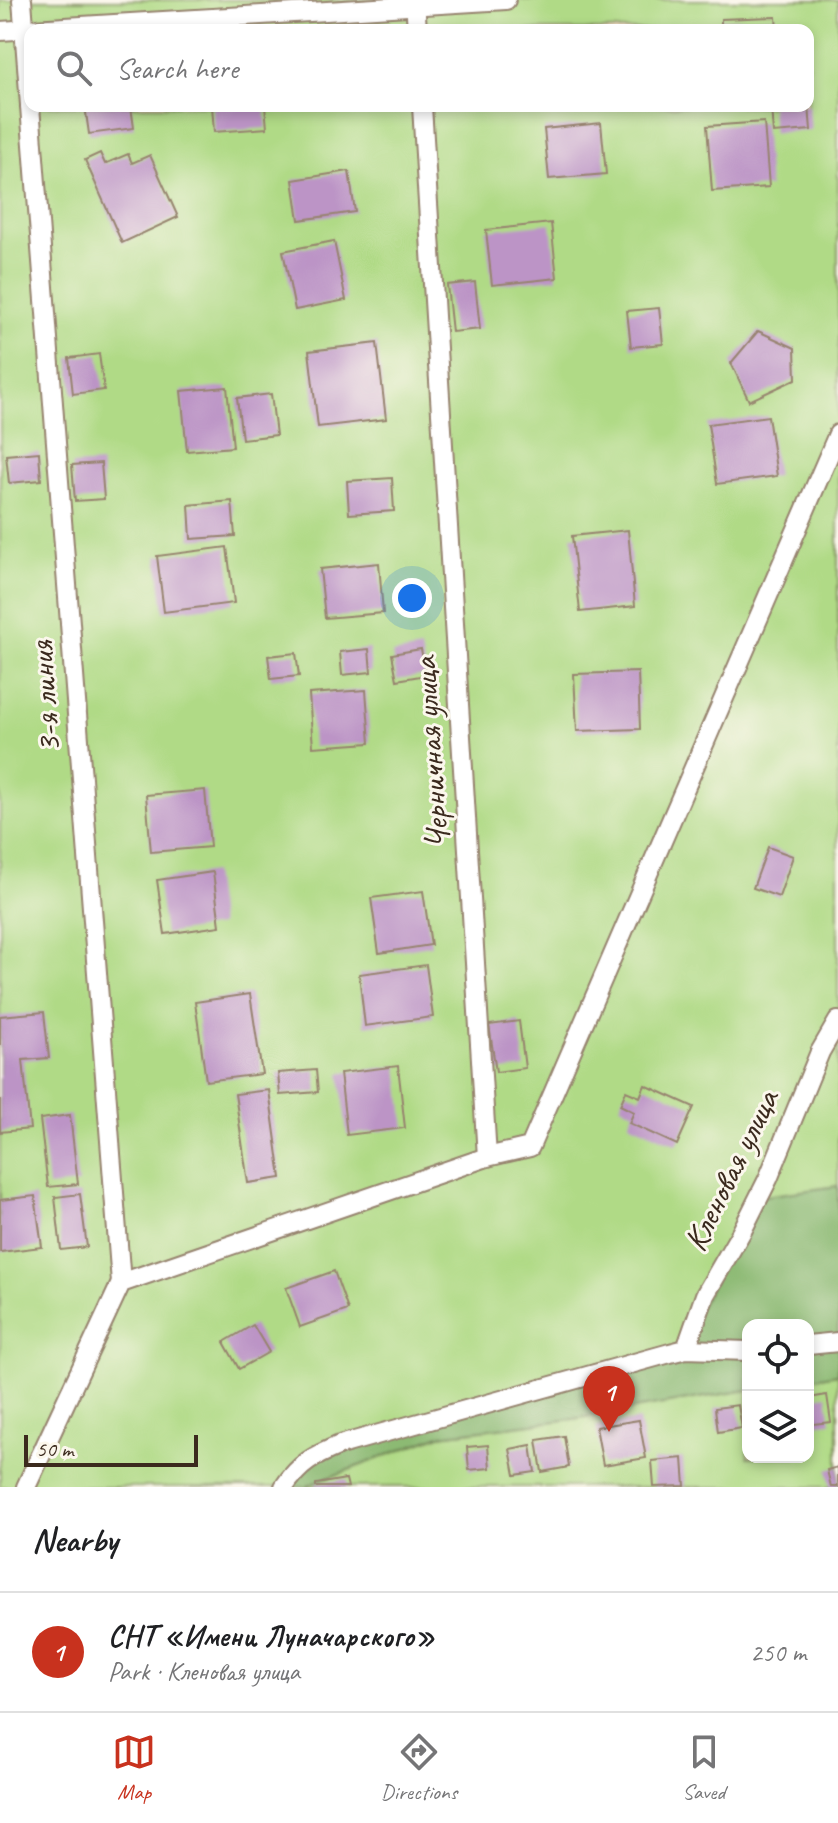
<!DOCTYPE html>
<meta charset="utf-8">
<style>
body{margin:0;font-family:Caveat,sans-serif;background:#f2f2f2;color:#202124}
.controls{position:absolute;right:24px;bottom:24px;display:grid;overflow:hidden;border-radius:16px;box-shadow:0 4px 12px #0003}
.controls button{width:72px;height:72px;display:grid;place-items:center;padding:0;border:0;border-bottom:2px solid #e0e0e0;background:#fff;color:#202124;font:40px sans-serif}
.scale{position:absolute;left:24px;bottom:20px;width:174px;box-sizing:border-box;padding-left:8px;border:4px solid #3b2a1e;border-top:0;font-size:22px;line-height:28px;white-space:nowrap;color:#3b2a1e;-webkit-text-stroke:6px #fbf7ec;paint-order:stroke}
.you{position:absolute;left:412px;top:598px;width:28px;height:28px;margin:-20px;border:6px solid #fff;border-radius:50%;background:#1a73e8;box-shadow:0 0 0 12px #1a73e833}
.badge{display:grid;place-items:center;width:52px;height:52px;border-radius:50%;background:#c8321e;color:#fff;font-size:26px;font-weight:700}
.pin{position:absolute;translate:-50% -66px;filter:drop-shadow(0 2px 4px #0008)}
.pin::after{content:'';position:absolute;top:42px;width:28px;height:24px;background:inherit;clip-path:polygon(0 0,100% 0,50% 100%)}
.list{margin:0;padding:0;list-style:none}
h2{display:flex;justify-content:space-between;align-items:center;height:104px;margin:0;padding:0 32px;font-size:34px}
h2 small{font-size:26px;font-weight:400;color:#757577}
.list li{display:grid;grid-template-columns:52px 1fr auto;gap:24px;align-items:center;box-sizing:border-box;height:120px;padding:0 32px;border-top:2px solid #e0e0e0}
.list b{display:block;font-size:30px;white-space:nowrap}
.list p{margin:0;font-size:26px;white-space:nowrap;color:#757577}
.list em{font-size:26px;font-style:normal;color:#757577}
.icon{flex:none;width:44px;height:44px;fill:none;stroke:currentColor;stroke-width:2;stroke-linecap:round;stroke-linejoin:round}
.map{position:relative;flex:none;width:838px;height:1487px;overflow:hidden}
.search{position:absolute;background:#fff;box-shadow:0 4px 12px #0003;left:24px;right:24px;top:24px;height:88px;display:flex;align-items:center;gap:20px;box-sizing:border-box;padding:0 28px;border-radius:16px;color:#757577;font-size:30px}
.sheet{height:224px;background:#fff}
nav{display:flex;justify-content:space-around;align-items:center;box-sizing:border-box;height:112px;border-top:2px solid #e0e0e0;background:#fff;font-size:22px;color:#757577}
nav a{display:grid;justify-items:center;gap:4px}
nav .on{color:#c8321e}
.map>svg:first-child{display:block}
.green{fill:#b0da86;stroke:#768252;stroke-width:2;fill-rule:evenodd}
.forest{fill:#8cba73;stroke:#647248;stroke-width:2}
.building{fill:#bc94c6}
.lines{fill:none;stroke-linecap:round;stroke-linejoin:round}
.minor-casing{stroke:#97846f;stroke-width:22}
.minor{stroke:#fff;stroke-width:18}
.labels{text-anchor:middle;stroke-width:6;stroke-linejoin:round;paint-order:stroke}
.street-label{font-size:34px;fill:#3b2a1e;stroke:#fbf7ec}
</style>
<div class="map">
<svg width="838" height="1487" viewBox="0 0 838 1487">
<rect width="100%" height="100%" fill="#fbf7ec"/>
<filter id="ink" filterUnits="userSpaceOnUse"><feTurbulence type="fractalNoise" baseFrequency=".0125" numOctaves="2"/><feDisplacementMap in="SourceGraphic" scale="16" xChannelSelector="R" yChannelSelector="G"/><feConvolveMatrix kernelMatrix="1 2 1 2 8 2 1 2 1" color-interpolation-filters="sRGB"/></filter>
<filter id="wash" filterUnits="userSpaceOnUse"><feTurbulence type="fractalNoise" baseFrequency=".006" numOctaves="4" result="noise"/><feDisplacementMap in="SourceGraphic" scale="32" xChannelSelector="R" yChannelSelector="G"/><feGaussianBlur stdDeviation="1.8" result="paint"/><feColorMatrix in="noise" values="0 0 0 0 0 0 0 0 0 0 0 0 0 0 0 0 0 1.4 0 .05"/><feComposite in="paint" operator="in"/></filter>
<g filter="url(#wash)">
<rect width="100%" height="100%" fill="#f3ddc0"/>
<g class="green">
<path d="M0,0H838V1186L757,1198L682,1346L284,1487H0ZM30,30H808V106H30Z"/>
<polygon points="838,1374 838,1487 309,1487 309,1485 440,1435 573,1419 748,1390 748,1457 808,1457 808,1379"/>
</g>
<polygon class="forest" points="838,1186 838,1374 808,1379 808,1325 748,1325 748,1390 573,1419 440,1435 309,1485 309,1487 284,1487 312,1457 677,1351 757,1197"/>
<g id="blocks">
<g class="building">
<polygon points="776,17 777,30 721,30 721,19"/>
<polygon points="85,106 131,106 134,128 89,134"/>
<polygon points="212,106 265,106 267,128 214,132"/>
<polygon points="771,106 809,106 811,130 773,133"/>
<polygon points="764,122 769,187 712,191 707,126"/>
<polygon points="601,123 606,174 549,179 544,129"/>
<polygon points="100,153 105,164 128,154 132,163 150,155 178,217 122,243 85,160"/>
<polygon points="349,171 355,212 299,220 293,180"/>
<polygon points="551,223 557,278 492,285 486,230"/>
<polygon points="334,241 346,300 295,310 283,251"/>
<polygon points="475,282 480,329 452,332 447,285"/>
<polygon points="659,308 663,344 631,347 627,311"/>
<polygon points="758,331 795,348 796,379 749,401 731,363"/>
<polygon points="377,343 386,419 318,427 309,351"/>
<polygon points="99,354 104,390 73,394 69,358"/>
<polygon points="227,387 233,447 187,451 181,391"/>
<polygon points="271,394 276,435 242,439 237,398"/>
<polygon points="768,416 777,476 717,484 708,424"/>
<polygon points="39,452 41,480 9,483 6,455"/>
<polygon points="101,463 104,499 75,501 72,465"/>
<polygon points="392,478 394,511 349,514 347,481"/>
<polygon points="232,501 235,536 191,539 189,505"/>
<polygon points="628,530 635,606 580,612 572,536"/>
<polygon points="227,547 234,603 164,612 157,556"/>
<polygon points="379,563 383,613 325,618 320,569"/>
<polygon points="369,649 371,672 342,675 340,652"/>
<polygon points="421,649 426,675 397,680 392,654"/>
<polygon points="296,653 299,676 271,679 268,656"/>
<polygon points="638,672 640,729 577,731 574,674"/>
<polygon points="366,690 370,743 313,747 309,694"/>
<polygon points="205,790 210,847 151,852 146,795"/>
<polygon points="768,847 793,856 779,897 753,888"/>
<polygon points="213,872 220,926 165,934 157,880"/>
<polygon points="423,891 431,945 379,953 371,898"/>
<polygon points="426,965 433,1017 365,1026 359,974"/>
<polygon points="250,994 262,1074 206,1081 195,1002"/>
<polygon points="44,1012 49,1058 23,1060 30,1129 0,1132 0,1016"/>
<polygon points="519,1021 525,1068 496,1072 489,1025"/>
<polygon points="398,1066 405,1128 347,1135 340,1073"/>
<polygon points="316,1070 318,1092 280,1095 278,1073"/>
<polygon points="645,1085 694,1107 677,1145 629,1123 634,1112 620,1105 626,1091 640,1097"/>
<polygon points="269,1090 281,1178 248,1183 235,1094"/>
<polygon points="70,1115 78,1184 48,1187 40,1119"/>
<polygon points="80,1194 87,1247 61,1250 55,1197"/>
<polygon points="35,1196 42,1247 0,1252 0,1200"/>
<polygon points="334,1271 348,1310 300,1327 286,1288"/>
<polygon points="253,1325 269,1352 239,1369 224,1342"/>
<polygon points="827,1395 831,1422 813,1424 809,1398"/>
<polygon points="738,1405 742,1428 718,1432 715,1408"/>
<polygon points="639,1420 646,1458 603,1465 596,1427"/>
<polygon points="564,1436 569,1467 542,1472 537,1440"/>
<polygon points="488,1445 490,1468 469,1470 467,1447"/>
<polygon points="531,1445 535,1472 515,1475 510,1449"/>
<polygon points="683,1458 685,1486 654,1487 652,1461"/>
<polygon points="838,1467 838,1487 831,1487 827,1470"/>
<polygon points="346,1479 348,1487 316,1487 316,1484"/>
</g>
</g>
</g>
<g filter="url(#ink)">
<use href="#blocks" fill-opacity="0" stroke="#97846f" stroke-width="2"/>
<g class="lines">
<g class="minor-casing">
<g id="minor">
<polyline points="22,0 30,105"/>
<polyline points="415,0 417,30"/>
<polyline points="0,31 506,0"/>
<polyline points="30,106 121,1283"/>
<polyline points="422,106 487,1157"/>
<polyline points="808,1345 838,1342"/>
<polyline points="686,1349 705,1295 742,1231 768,1179 820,1052 838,1021"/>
<polyline points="26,1487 121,1283 487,1157 530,1147 838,434"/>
<path d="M284,1487C300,1463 314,1456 340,1445L670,1353L686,1349L748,1351"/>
</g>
</g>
<use href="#minor" class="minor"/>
</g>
</g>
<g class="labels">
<g class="street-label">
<text transform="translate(44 697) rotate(-94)" y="12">3-я линия</text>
<text transform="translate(430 753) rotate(-94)" y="12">Черничная улица</text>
<text transform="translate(730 1170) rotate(-64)" y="12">Кленовая улица</text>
</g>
</g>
</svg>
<div class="controls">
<button><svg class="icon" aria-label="locate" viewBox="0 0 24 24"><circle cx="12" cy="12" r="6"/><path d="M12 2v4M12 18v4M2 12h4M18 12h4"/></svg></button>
<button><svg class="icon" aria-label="layers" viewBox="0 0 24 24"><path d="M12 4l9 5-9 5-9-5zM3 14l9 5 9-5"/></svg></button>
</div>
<div class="scale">50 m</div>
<div class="you"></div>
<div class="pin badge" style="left:609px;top:1432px">1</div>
<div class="search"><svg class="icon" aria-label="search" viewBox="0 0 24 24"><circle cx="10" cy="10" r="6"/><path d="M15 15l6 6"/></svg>Search here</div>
</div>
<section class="sheet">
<h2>Nearby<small></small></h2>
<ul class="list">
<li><span class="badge">1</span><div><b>СНТ «Имени Луначарского»</b><p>Park · Кленовая улица</p></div><em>250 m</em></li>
</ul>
</section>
<nav>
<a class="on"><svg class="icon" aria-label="map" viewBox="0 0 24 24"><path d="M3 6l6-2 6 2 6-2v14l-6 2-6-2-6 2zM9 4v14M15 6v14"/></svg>Map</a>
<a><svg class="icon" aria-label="directions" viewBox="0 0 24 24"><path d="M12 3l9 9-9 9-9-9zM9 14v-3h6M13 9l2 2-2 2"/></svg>Directions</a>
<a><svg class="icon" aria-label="saved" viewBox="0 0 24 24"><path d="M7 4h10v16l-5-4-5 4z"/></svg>Saved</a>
</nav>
